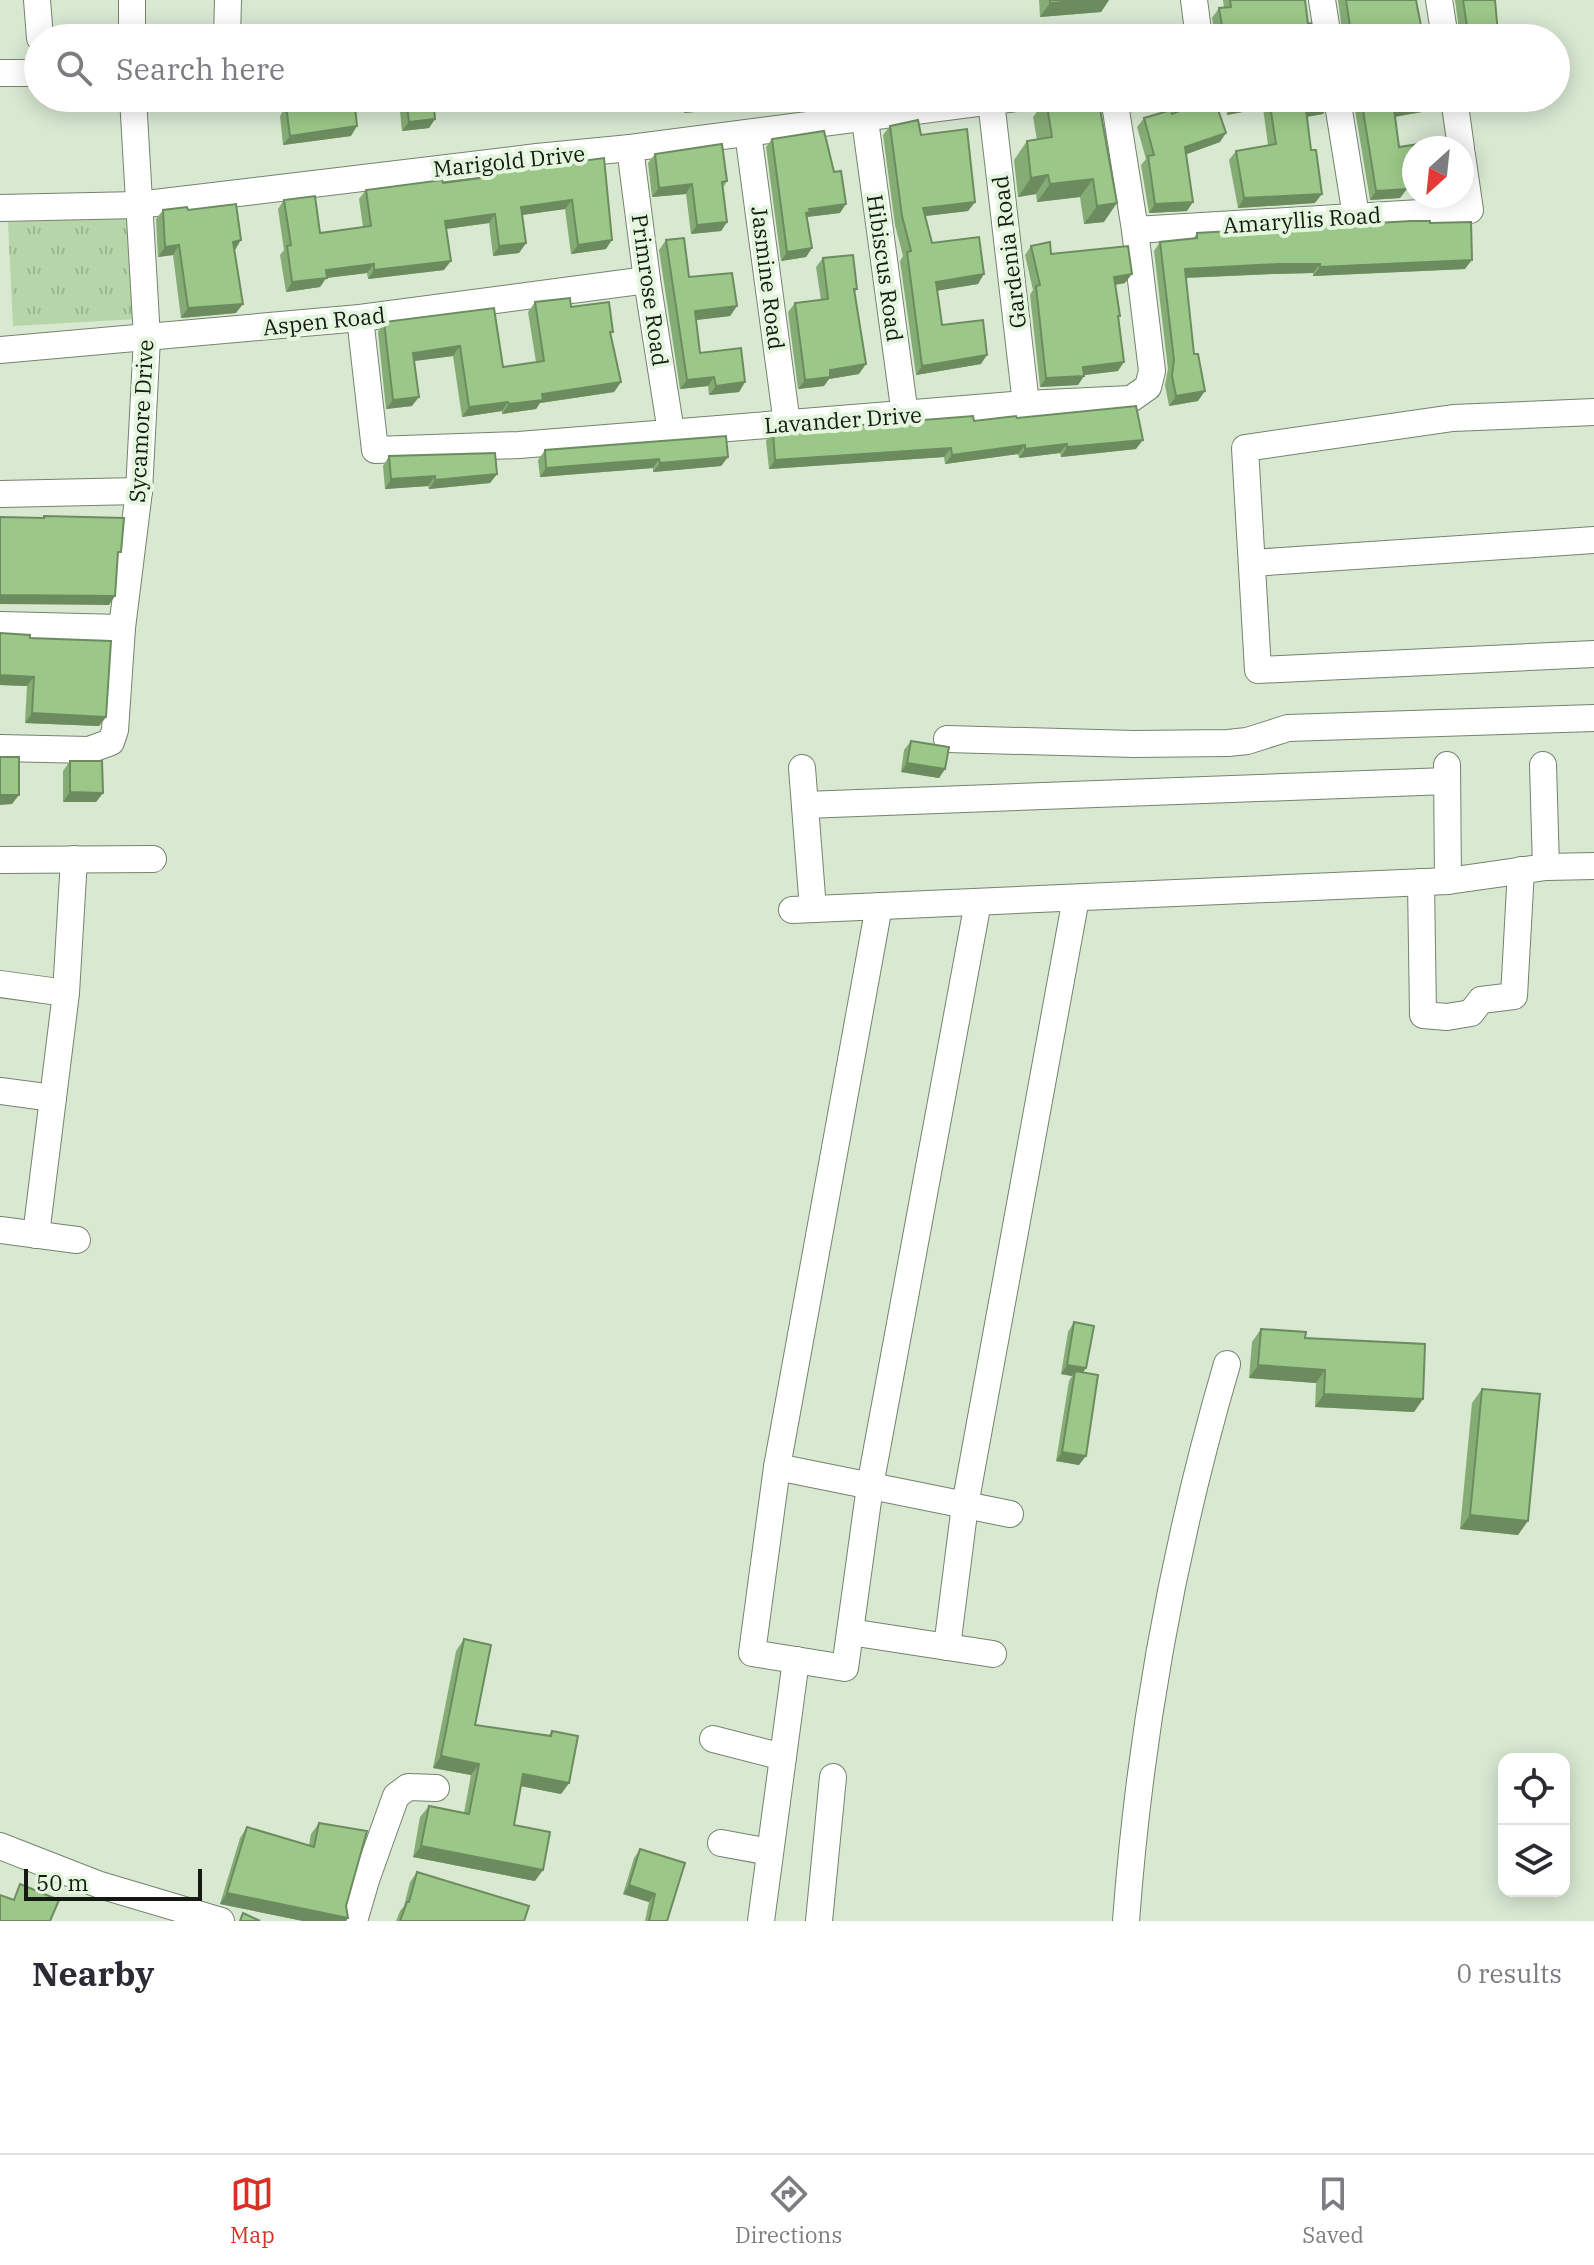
<!DOCTYPE html>
<style>
body{margin:0;font-family:"IBM Plex Serif",serif;background:#f7f7f7;color:#2b2b33}
.controls{position:absolute;right:24px;bottom:24px;display:grid;overflow:hidden;border-radius:16px;box-shadow:0 4px 20px #0003}
.controls button{width:72px;height:72px;display:grid;place-items:center;padding:0;border:0;border-bottom:2px solid #e1e1e2;background:#fff;color:#2b2b33;font:40px sans-serif}
.compass{position:absolute;left:1402px;top:136px;width:72px;height:72px;border-radius:50%;background:#fff;box-shadow:0 4px 20px #0003;rotate:207deg}
.scale{position:absolute;left:24px;bottom:20px;width:178px;box-sizing:border-box;padding-left:8px;border:4px solid #141a11;border-top:0;font-size:22px;line-height:28px;white-space:nowrap;color:#141a11;-webkit-text-stroke:6px #e5f6de;paint-order:stroke}
.list{margin:0;padding:0;list-style:none}
h2{display:flex;justify-content:space-between;align-items:center;height:104px;margin:0;padding:0 32px;font-size:34px}
h2 small{font-size:26px;font-weight:400;color:#7c7c81}
.icon{flex:none;width:44px;height:44px;fill:none;stroke:currentColor;stroke-width:2;stroke-linecap:round;stroke-linejoin:round}
.map{position:relative;flex:none;width:1594px;height:1921px;overflow:hidden}
.search{position:absolute;background:#fff;box-shadow:0 4px 20px #0003;left:24px;right:24px;top:24px;height:88px;display:flex;align-items:center;gap:20px;box-sizing:border-box;padding:0 28px;border-radius:44px;color:#7c7c81;font-size:30px}
.sheet{height:232px;background:#fff}
nav{display:flex;justify-content:space-around;align-items:center;box-sizing:border-box;height:112px;border-top:2px solid #e1e1e2;background:#fff;font-size:22px;color:#7c7c81}
nav a{display:grid;justify-items:center;gap:4px}
nav .on{color:#d93025}
.map>svg:first-child{display:block}
.park{fill:url(#park-tufts)}
.lines{fill:none;stroke-linecap:round;stroke-linejoin:round}
.minor-casing{stroke:#74836e;stroke-width:28}
.minor{stroke:#fff;stroke-width:26}
.wall{fill:#85ac75}
.shaded-wall{fill:#6c8c5f}
.building{fill:#9bc888;stroke:#6c8c5f;stroke-width:2}
.labels{text-anchor:middle;stroke-width:8;stroke-linejoin:round;paint-order:stroke}
.street-label{font-size:22px;fill:#141a11;stroke:#e5f6de}
</style>
<div class="map">
<svg width="1594" height="1921" viewBox="0 0 1594 1921">
<defs>
<pattern id="park-tufts" width="24" height="20" patternUnits="userSpaceOnUse" patternTransform="scale(2)"><rect width="24" height="20" fill="#b6d5a9"/><path d="M3 7l-1-3M5 7V3M7 7l1-3M15 17l-1-3M17 17v-4M19 17l1-3" fill="none" stroke="#9cb690"/></pattern>
</defs>
<rect width="100%" height="100%" fill="#d8e8d1"/>
<polygon class="park" points="130,215 137,319 13,326 8,222"/>
<g class="lines">
<g class="minor-casing">
<g id="minor">
<polyline points="37,0 40,38"/>
<polyline points="132,0 132,38"/>
<polyline points="1194,0 1199,38"/>
<polyline points="1322,0 1328,38"/>
<polyline points="1439,0 1445,38"/>
<polyline points="227,38 228,0"/>
<polyline points="0,73 38,73"/>
<polyline points="1337,98 1356,216"/>
<polyline points="1454,98 1461,148"/>
<polyline points="991,101 1026,404"/>
<polyline points="865,120 905,415"/>
<polyline points="748,133 787,424"/>
<polyline points="630,148 647,280 671,432"/>
<polyline points="0,208 138,205 537,157 630,148 1016,98"/>
<polyline points="1135,230 1470,210 1462,155"/>
<polyline points="360,318 375,450 519,445 1026,404 1131,399 1148,387 1152,371 1135,230 1114,98"/>
<polyline points="0,350 360,318 647,280"/>
<polyline points="1594,412 1453,418 1245,448 1258,670 1594,654"/>
<polyline points="0,494 139,491"/>
<polyline points="1252,563 1594,540"/>
<polyline points="0,625 122,628"/>
<polyline points="947,739 1134,744 1228,743 1247,741 1288,728 1594,718"/>
<polyline points="0,748 89,750 111,742 115,730 122,628 139,491 147,338 133,98"/>
<polyline points="1447,765 1448,881"/>
<polyline points="1543,765 1546,867"/>
<polyline points="802,768 813,909"/>
<polyline points="805,805 1447,781"/>
<polyline points="0,860 153,859"/>
<polyline points="1421,882 1423,1015 1447,1017 1471,1013 1481,1000 1514,996 1521,870"/>
<polyline points="879,906 777,1467 752,1653 845,1668 870,1486 978,902"/>
<polyline points="792,910 1448,881 1546,867 1594,866"/>
<polyline points="0,984 66,993"/>
<polyline points="0,1091 53,1098"/>
<polyline points="0,1230 77,1240"/>
<polyline points="36,1235 66,993 74,859"/>
<polyline points="777,1467 1010,1514"/>
<polyline points="850,1632 993,1654"/>
<polyline points="947,1647 965,1505 1076,898"/>
<polyline points="713,1739 783,1757"/>
<polyline points="721,1843 770,1852"/>
<polyline points="0,1846 100,1885 221,1921"/>
<polyline points="354,1921 367,1877 396,1796 408,1787 436,1788"/>
<polyline points="761,1921 796,1660"/>
<polyline points="819,1921 833,1777"/>
<path d="M1126,1921C1140,1732 1174,1545 1227,1364"/>
</g>
</g>
<use href="#minor" class="minor"/>
</g>
<g class="wall">
<polygon points="1039,0 1109,0 1101,12 1040,17"/>
<polygon points="1223,0 1305,0 1308,24 1314,38 1216,38 1212,18 1219,8 1224,8"/>
<polygon points="1338,0 1416,0 1421,38 1343,38"/>
<polygon points="1455,0 1495,0 1498,34 1495,38 1460,38"/>
<polygon points="401,98 433,98 435,119 429,128 402,131 399,102"/>
<polygon points="569,98 598,98 595,102 572,109"/>
<polygon points="682,98 770,98 765,105 684,113"/>
<polygon points="1098,98 1104,222 1084,224 1080,197 1037,202 1036,194 1018,197 1014,160 1027,141 1037,140 1033,117 1046,99"/>
<polygon points="1225,98 1330,98 1330,104 1323,114 1307,117 1315,203 1238,208 1229,160 1236,151 1268,145 1263,108 1227,115"/>
<polygon points="1353,98 1433,98 1427,111 1395,117 1406,190 1400,198 1370,200"/>
<polygon points="286,106 351,136 283,145 280,116"/>
<polygon points="1172,114 1220,142 1186,154 1187,211 1149,213 1141,165 1146,159 1137,127 1144,118"/>
<polygon points="890,126 921,135 975,202 968,211 925,216 932,243 978,284 937,290 942,325 981,364 916,375 900,261 903,256 895,225 883,135"/>
<polygon points="772,139 840,213 807,217 812,248 806,257 781,261 766,147"/>
<polygon points="655,154 727,181 723,188 727,222 721,231 691,234 686,194 652,197 648,163"/>
<polygon points="604,158 606,249 571,254 565,209 522,215 526,243 519,253 493,256 489,223 446,229 444,270 368,279 367,273 326,278 320,287 286,292 280,255 284,250 278,209 284,200 320,233 363,227 359,199 366,190 443,183 485,177 488,173"/>
<polygon points="163,210 188,210 234,250 236,313 181,318 173,255 158,257 156,219"/>
<polygon points="1430,223 1465,269 1313,276 1313,273 1272,274 1186,278 1198,401 1169,406 1165,385 1168,369 1154,251 1160,242 1194,238 1197,233"/>
<polygon points="666,240 689,277 737,306 730,316 696,320 700,353 745,382 739,392 709,395 708,386 680,389 659,250"/>
<polygon points="1031,246 1125,283 1115,285 1120,316 1118,319 1118,371 1084,375 1078,385 1040,387 1030,295 1033,290 1025,255"/>
<polygon points="823,258 857,289 854,293 859,374 829,379 824,386 798,389 788,312 795,303 821,300 816,267"/>
<polygon points="535,302 571,307 613,332 610,335 621,382 614,392 540,403 536,409 502,414 502,411 462,417 453,356 414,361 412,406 386,409 378,332 384,322 494,308 503,367 536,362 528,312"/>
<polygon points="1017,418 1136,449 1061,457 1060,453 1019,458 1018,454 945,464 944,457 769,469 766,441 773,432"/>
<polygon points="545,450 728,457 721,466 653,472 653,468 540,477 538,460"/>
<polygon points="389,456 497,474 490,483 429,489 428,486 385,489 383,466"/>
<polygon points="0,633 30,638 106,717 99,726 25,723 27,686 0,685"/>
<polygon points="911,741 945,769 939,778 901,772 904,750"/>
<polygon points="70,761 103,793 96,802 63,802 63,771"/>
<polygon points="1074,1322 1083,1373 1079,1465 1056,1461 1069,1381 1072,1376 1061,1374 1068,1332"/>
<polygon points="1261,1329 1305,1338 1423,1399 1414,1412 1315,1407 1316,1383 1249,1378 1252,1342"/>
<polygon points="1482,1389 1518,1535 1460,1529 1472,1403"/>
<polygon points="464,1639 475,1725 549,1735 552,1731 569,1783 561,1794 521,1786 514,1825 535,1881 413,1857 420,1817 429,1806 464,1813 471,1775 433,1768 456,1651"/>
<polygon points="319,1823 346,1906 348,1918 346,1921 303,1921 220,1904 240,1838 247,1827 309,1845 311,1834"/>
<polygon points="640,1849 667,1921 645,1921 649,1902 623,1894 634,1858"/>
<polygon points="417,1872 524,1921 396,1921 400,1911 404,1906 410,1882"/>
</g>
<g class="shaded-wall">
<polygon points="1088,0 1109,0 1101,12 1040,17 1050,3"/>
<polygon points="1498,34 1495,38 1464,38 1465,37"/>
<polygon points="585,98 598,98 595,102 572,109 579,100"/>
<polygon points="752,98 770,98 765,105 684,113 691,104"/>
<polygon points="813,98 848,98 809,104"/>
<polygon points="1269,99 1263,108 1227,115 1234,105"/>
<polygon points="1434,101 1427,111 1387,118 1394,109"/>
<polygon points="1330,104 1323,114 1299,118 1306,109"/>
<polygon points="435,119 429,128 402,131 409,122"/>
<polygon points="357,126 351,136 283,145 290,136"/>
<polygon points="1226,133 1220,142 1179,157 1185,147"/>
<polygon points="1048,175 1036,194 1018,197 1031,178"/>
<polygon points="1093,179 1080,197 1037,202 1050,184"/>
<polygon points="1414,181 1414,189 1406,190 1400,198 1370,200 1376,191"/>
<polygon points="692,184 686,194 652,197 659,188"/>
<polygon points="1322,194 1315,203 1238,208 1244,198"/>
<polygon points="572,200 565,209 515,216 521,207"/>
<polygon points="975,202 968,211 917,217 923,208"/>
<polygon points="1193,202 1187,211 1149,213 1155,204"/>
<polygon points="1117,203 1104,222 1084,224 1097,206"/>
<polygon points="846,204 840,213 806,217 800,221 809,209"/>
<polygon points="495,214 489,223 438,230 445,221"/>
<polygon points="727,222 721,231 691,234 697,225"/>
<polygon points="241,240 235,250 233,242"/>
<polygon points="612,240 606,249 571,254 578,245"/>
<polygon points="526,243 519,253 493,256 499,246"/>
<polygon points="179,245 173,255 158,257 165,247"/>
<polygon points="812,248 806,257 781,261 787,252"/>
<polygon points="1472,260 1465,269 1313,276 1320,267"/>
<polygon points="451,261 444,270 368,279 374,270"/>
<polygon points="374,264 367,273 326,278 320,287 286,292 292,282 326,270"/>
<polygon points="1279,264 1320,264 1313,273 1272,274 1179,278 1185,269"/>
<polygon points="984,274 978,284 930,292 936,282"/>
<polygon points="1132,274 1125,283 1107,286 1114,277"/>
<polygon points="243,304 236,313 181,318 188,308"/>
<polygon points="737,306 730,316 688,321 695,311"/>
<polygon points="460,346 453,356 406,362 413,353"/>
<polygon points="987,355 981,364 916,375 922,366"/>
<polygon points="1124,362 1118,371 1077,376 1083,367"/>
<polygon points="866,364 859,374 829,379 824,386 798,389 805,380 830,370"/>
<polygon points="1084,376 1078,385 1040,387 1046,378"/>
<polygon points="714,377 708,386 680,389 687,380"/>
<polygon points="621,382 614,392 540,403 536,409 502,414 509,404 542,394"/>
<polygon points="745,382 739,392 709,395 716,386"/>
<polygon points="1205,391 1198,401 1169,406 1176,396"/>
<polygon points="419,397 412,406 386,409 393,400"/>
<polygon points="508,402 502,411 462,417 469,407"/>
<polygon points="1143,440 1136,449 1061,457 1067,447"/>
<polygon points="1067,444 1060,453 1019,458 1025,449"/>
<polygon points="1025,445 1018,454 945,464 952,455"/>
<polygon points="951,448 944,457 769,469 775,460"/>
<polygon points="728,457 721,466 653,472 660,463"/>
<polygon points="659,459 653,468 540,477 546,468"/>
<polygon points="497,474 490,483 429,489 435,480"/>
<polygon points="435,476 428,486 385,489 391,479"/>
<polygon points="0,595 115,596 109,605 0,604"/>
<polygon points="0,675 34,677 27,686 0,685"/>
<polygon points="32,713 106,717 99,726 25,723"/>
<polygon points="907,763 945,769 939,778 901,772"/>
<polygon points="70,792 103,793 96,802 63,802"/>
<polygon points="0,795 19,795 12,804 0,805"/>
<polygon points="1067,1365 1086,1368 1080,1377 1075,1371 1072,1376 1061,1374"/>
<polygon points="1258,1365 1325,1370 1316,1383 1249,1378"/>
<polygon points="1324,1394 1423,1399 1414,1412 1315,1407"/>
<polygon points="1062,1452 1086,1456 1079,1465 1056,1461"/>
<polygon points="1470,1515 1528,1521 1518,1535 1460,1529"/>
<polygon points="441,1756 479,1764 471,1775 433,1768"/>
<polygon points="523,1774 569,1783 561,1794 515,1785"/>
<polygon points="421,1846 543,1870 535,1881 413,1857"/>
<polygon points="629,1885 655,1894 649,1902 623,1894"/>
<polygon points="227,1893 348,1918 346,1921 303,1921 220,1904"/>
</g>
<g class="building">
<polygon points="1050,0 1088,0 1050,3"/>
<polygon points="1230,0 1305,0 1308,24 1311,23 1314,38 1224,38 1219,8 1231,7"/>
<polygon points="1346,0 1416,0 1421,26 1419,26 1421,38 1346,38 1349,35 1350,26"/>
<polygon points="1463,0 1495,0 1498,34 1465,37 1467,26"/>
<polygon points="1013,26 1015,38 977,38 976,30"/>
<polygon points="343,98 354,98 357,126 290,136 286,106"/>
<polygon points="406,98 433,98 435,119 409,122"/>
<polygon points="690,98 752,98 691,104"/>
<polygon points="1050,98 1098,98 1117,203 1097,206 1093,179 1050,184 1048,175 1031,178 1027,141 1052,137 1046,99"/>
<polygon points="1214,98 1226,133 1185,147 1193,202 1155,204 1148,156 1154,155 1144,118 1171,110 1172,114"/>
<polygon points="1233,98 1330,98 1330,104 1306,109 1311,150 1316,150 1322,194 1244,198 1236,151 1276,144 1269,99 1234,105"/>
<polygon points="1361,98 1433,98 1434,101 1394,109 1399,147 1439,141 1440,148 1414,148 1414,181 1406,182 1407,189 1376,191"/>
<polygon points="918,120 921,135 967,129 975,202 923,208 932,243 979,237 984,274 936,282 942,325 983,320 987,355 922,366 907,252 911,251 902,216 890,126"/>
<polygon points="824,131 834,172 841,171 846,204 809,209 810,212 806,213 812,248 787,252 772,139"/>
<polygon points="722,144 727,181 722,182 727,222 697,225 692,184 659,188 655,154"/>
<polygon points="604,158 612,240 578,245 572,200 521,207 526,243 499,246 495,214 445,221 451,261 374,270 374,264 326,270 327,278 292,282 287,246 291,245 284,200 315,196 320,233 371,226 366,190 442,180 443,183 489,177 488,173"/>
<polygon points="236,204 241,240 233,242 243,304 188,308 179,245 165,247 163,210 187,207 188,210"/>
<polygon points="1411,221 1430,221 1430,223 1471,222 1472,260 1320,267 1320,264 1279,264 1185,269 1194,354 1198,354 1205,391 1176,396 1172,376 1174,360 1160,242 1197,238 1197,233"/>
<polygon points="684,238 689,277 732,273 737,306 695,311 700,353 741,348 745,382 716,386 714,377 687,380 666,240"/>
<polygon points="1050,242 1051,254 1128,246 1132,274 1114,277 1120,316 1118,316 1124,362 1083,367 1084,376 1046,378 1036,286 1040,285 1031,246"/>
<polygon points="853,255 857,289 854,289 866,364 830,370 830,377 805,380 795,303 828,299 823,258"/>
<polygon points="570,298 571,307 609,302 613,332 610,332 621,382 542,394 543,400 509,404 508,402 469,407 460,346 413,353 419,397 393,400 384,322 494,308 503,367 544,361 535,302"/>
<polygon points="1136,406 1143,440 1067,447 1067,444 1025,449 1025,445 952,455 951,448 775,460 773,432 973,416 974,421 1016,416 1017,418"/>
<polygon points="726,436 728,457 660,463 659,459 546,468 545,450"/>
<polygon points="495,453 497,474 435,480 435,476 391,479 389,456"/>
<polygon points="44,516 124,518 121,552 118,552 115,596 0,595 0,517 44,518"/>
<polygon points="0,633 30,635 30,638 111,641 106,717 32,713 34,677 0,675"/>
<polygon points="911,741 949,747 945,769 907,763"/>
<rect x="0" y="757" width="19" height="38"/>
<polygon points="70,761 102,761 103,793 70,792"/>
<polygon points="1074,1322 1094,1326 1086,1368 1067,1365"/>
<polygon points="1261,1329 1306,1332 1305,1338 1425,1344 1423,1399 1324,1394 1325,1370 1258,1365"/>
<polygon points="1075,1371 1098,1375 1086,1456 1062,1452"/>
<polygon points="1482,1389 1540,1394 1528,1521 1470,1515"/>
<polygon points="464,1639 491,1645 475,1725 551,1736 552,1731 578,1736 569,1783 523,1774 514,1825 550,1832 543,1870 421,1846 429,1806 469,1814 479,1764 441,1756"/>
<polygon points="319,1823 367,1831 346,1906 348,1918 227,1893 247,1827 314,1847"/>
<polygon points="640,1849 685,1863 667,1921 649,1921 655,1894 629,1885"/>
<polygon points="417,1872 529,1906 524,1921 400,1921 407,1902 409,1902"/>
<polygon points="20,1884 59,1900 50,1921 0,1921 0,1895 14,1900"/>
<polygon points="243,1913 260,1921 240,1921"/>
</g>
<g class="labels">
<g class="street-label">
<text transform="translate(509 161) rotate(-6)" y="8">Marigold Drive</text>
<text transform="translate(1302 220) rotate(-4)" y="8">Amaryllis Road</text>
<text transform="translate(1009 252) rotate(-97)" y="8">Gardenia Road</text>
<text transform="translate(885 268) rotate(82)" y="8">Hibiscus Road</text>
<text transform="translate(768 278) rotate(83)" y="8">Jasmine Road</text>
<text transform="translate(650 290) rotate(82)" y="8">Primrose Road</text>
<text transform="translate(324 321) rotate(-6)" y="8">Aspen Road</text>
<text transform="translate(843 420) rotate(-4)" y="8">Lavander Drive</text>
<text transform="translate(141 421) rotate(-87)" y="8">Sycamore Drive</text>
</g>
</g>
</svg>
<div class="controls">
<button><svg class="icon" aria-label="locate" viewBox="0 0 24 24"><circle cx="12" cy="12" r="6"/><path d="M12 2v4M12 18v4M2 12h4M18 12h4"/></svg></button>
<button><svg class="icon" aria-label="layers" viewBox="0 0 24 24"><path d="M12 4l9 5-9 5-9-5zM3 14l9 5 9-5"/></svg></button>
</div>
<svg class="compass" viewBox="-18 -18 36 36"><path d="M0-13l5 13h-10z" fill="#e53935"/><path d="M0 13l5-13h-10z" fill="#7c7c81"/></svg>
<div class="scale">50 m</div>
<div class="search"><svg class="icon" aria-label="search" viewBox="0 0 24 24"><circle cx="10" cy="10" r="6"/><path d="M15 15l6 6"/></svg>Search here</div>
</div>
<section class="sheet">
<h2>Nearby<small>0 results</small></h2>
<ul class="list">
</ul>
</section>
<nav>
<a class="on"><svg class="icon" aria-label="map" viewBox="0 0 24 24"><path d="M3 6l6-2 6 2 6-2v14l-6 2-6-2-6 2zM9 4v14M15 6v14"/></svg>Map</a>
<a><svg class="icon" aria-label="directions" viewBox="0 0 24 24"><path d="M12 3l9 9-9 9-9-9zM9 14v-3h6M13 9l2 2-2 2"/></svg>Directions</a>
<a><svg class="icon" aria-label="saved" viewBox="0 0 24 24"><path d="M7 4h10v16l-5-4-5 4z"/></svg>Saved</a>
</nav>
